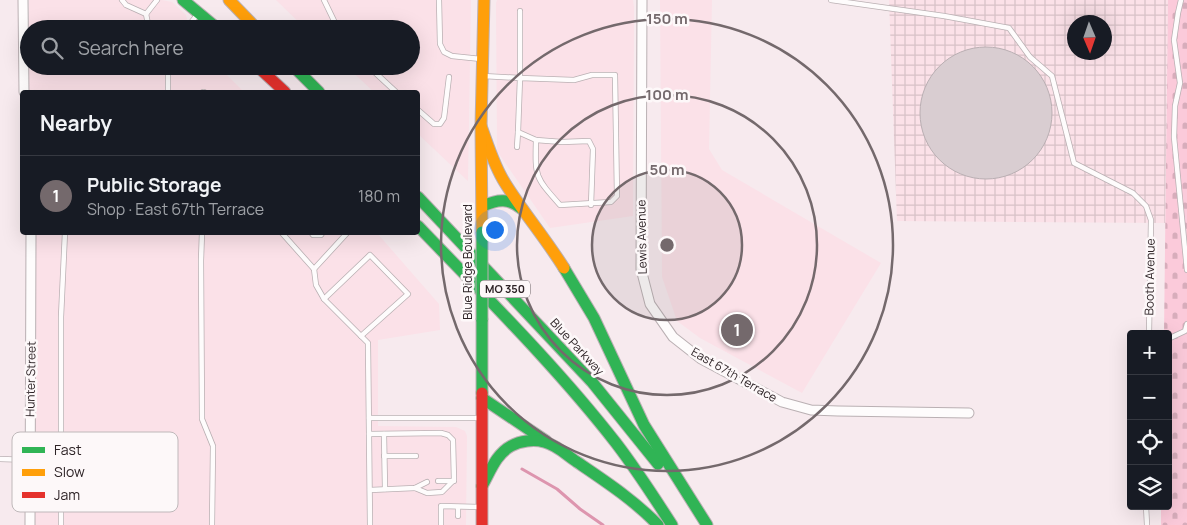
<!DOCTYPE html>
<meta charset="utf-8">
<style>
body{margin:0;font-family:Manrope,sans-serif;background:#242831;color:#f1f3f6}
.controls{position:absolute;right:15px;bottom:15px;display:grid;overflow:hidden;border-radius:5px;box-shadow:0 5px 20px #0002}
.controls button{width:45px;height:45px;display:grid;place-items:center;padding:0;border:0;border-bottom:1px solid #363941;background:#171b24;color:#f1f3f6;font:25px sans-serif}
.compass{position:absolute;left:1067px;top:15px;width:45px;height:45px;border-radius:50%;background:#171b24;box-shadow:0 5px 20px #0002;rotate:178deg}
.you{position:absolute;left:494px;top:229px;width:18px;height:18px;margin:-12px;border:4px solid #fff;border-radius:50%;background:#1a73e8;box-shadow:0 0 0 8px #1a73e833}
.badge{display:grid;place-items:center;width:32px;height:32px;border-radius:50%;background:#74696c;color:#fff;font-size:16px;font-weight:700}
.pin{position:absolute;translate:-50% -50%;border:2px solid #fff;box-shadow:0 1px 5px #0006}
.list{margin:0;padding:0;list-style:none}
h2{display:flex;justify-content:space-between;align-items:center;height:65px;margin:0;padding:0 20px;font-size:21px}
h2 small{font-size:16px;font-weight:400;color:#9ea1a6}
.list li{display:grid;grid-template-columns:32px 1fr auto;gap:15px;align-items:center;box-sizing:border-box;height:80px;padding:0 20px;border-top:1px solid #363941}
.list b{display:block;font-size:19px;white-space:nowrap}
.list p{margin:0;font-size:16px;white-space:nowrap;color:#9ea1a6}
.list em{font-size:16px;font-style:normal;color:#9ea1a6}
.icon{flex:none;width:28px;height:28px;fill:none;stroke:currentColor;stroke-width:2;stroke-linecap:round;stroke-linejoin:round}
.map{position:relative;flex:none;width:1187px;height:525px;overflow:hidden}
.search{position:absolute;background:#171b24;box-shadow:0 5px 20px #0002;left:20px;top:20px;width:400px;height:55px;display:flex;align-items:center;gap:12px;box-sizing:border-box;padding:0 18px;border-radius:28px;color:#9ea1a6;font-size:19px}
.panel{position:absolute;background:#171b24;box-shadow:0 5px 20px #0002;left:20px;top:90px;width:400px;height:145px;border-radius:5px}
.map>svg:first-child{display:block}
.built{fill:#fbe1e8}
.industrial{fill:url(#industrial-grid);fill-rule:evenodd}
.cemetery{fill:url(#cemetery-stones)}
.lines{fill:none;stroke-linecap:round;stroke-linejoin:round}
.stream{stroke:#dd95ae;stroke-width:3}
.building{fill:#d9cdd1;stroke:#baafb3}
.lane-casing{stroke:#bab0b3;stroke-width:6}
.street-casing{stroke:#bab0b3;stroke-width:11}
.fast-casing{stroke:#bab0b3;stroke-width:13}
.slow-casing{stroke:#bab0b3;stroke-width:13}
.jam-casing{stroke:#bab0b3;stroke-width:13}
.lane{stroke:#fefcfc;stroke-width:4.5}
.street{stroke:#fefcfc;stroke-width:9}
.fast{stroke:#30b455;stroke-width:11}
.slow{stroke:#ff9f0a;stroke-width:11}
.jam{stroke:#e5322d;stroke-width:11}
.fast-bridge-casing{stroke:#bab0b3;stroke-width:13;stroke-linecap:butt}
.fast-bridge{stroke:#30b455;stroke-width:11}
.ring{fill:none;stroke:#74696c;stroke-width:2.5}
.labels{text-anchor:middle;stroke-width:5;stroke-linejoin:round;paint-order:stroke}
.shield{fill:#fdf8f9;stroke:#6b6365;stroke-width:1}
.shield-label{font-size:11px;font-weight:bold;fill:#2d2326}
.street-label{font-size:12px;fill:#2d2326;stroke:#fdf8f9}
.key{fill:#fdf8f9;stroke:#bfb8ba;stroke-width:1}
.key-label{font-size:14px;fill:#2d2326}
.centre{fill:#74696c;stroke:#fdf8f9;stroke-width:2.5}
.ring-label{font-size:15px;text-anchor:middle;font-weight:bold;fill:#74696c;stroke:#fdf8f9;stroke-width:5;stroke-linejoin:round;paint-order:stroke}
</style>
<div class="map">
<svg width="1187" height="525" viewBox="0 0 1187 525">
<defs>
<pattern id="industrial-grid" width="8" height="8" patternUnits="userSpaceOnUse" patternTransform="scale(1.25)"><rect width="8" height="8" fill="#fbe1e8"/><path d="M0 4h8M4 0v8" fill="none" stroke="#d7c1c7"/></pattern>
<pattern id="cemetery-stones" width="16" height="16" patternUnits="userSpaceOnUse" patternTransform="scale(1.25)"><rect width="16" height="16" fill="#fbcada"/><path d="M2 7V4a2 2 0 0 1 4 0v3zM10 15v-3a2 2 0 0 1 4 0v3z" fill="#d7adbb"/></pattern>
</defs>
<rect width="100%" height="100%" fill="#f7eaee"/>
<g class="built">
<polygon points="29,0 162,0 172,2 186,15 187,19 182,29 29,29"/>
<polygon points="276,0 471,0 468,181 418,134 418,92 374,92 346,66 411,66 411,29 306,29"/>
<polygon points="497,0 633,0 634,7 633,216 550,228 497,151 496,3"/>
<polygon points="660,0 712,0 709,149 722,170 881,263 802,393 700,338 677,321 662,277"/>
<polygon points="29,66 218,66 244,92 29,92"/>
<polygon points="34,233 377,233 439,304 440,330 378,340 378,426 456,427 465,431 467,436 466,525 33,525"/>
</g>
<path class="industrial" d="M889,0H1168L1165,223L897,221ZM1074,22H1104V52H1074Z"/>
<polygon class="cemetery" points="1168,0 1187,0 1187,525 1161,525 1161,506 1168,506 1168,334 1164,334"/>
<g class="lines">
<polyline class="stream" points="522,469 557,489 580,509 603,525"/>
</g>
<g class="building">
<circle cx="986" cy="113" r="66"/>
<polygon points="735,318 749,327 737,345 728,340 731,336 726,333"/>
</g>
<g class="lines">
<g class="lane-casing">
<g id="lane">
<polyline points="122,0 126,5 146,14 157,0"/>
<polyline points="324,0 338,29"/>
<polyline points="439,0 440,44 444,52 452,56 481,59"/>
<polyline points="831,0 944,16 1009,28 1030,57 1052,76 1074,163 1133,193 1146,206 1151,220 1149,334"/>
<polyline points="1181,0 1178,13 1174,40 1180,83 1175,106 1174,137 1187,270"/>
<polyline points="146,14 149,29"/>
<polyline points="186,29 197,15"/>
<polyline points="168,66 168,92"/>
<polyline points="368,66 396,92"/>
<polyline points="305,73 314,66"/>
<path d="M483,76L520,78L518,132L536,140C535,177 535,177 560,205L611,202L617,196L615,75H592L574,80L520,78V11"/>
<polyline points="203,92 204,92"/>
<polyline points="418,110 434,124 440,124 444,118 449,77"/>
<polyline points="536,140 562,142 589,141 593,149 591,205"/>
<polyline points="517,147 518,132"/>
<polyline points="202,232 201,261 202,419 213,446 212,525"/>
<polyline points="281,232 314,269 348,232"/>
<polyline points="311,232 313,235 321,235 323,232"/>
<polyline points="314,269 316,285 324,299 368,343 370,525"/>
<polyline points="324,299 370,255 408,294 361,336"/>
<polyline points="1168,339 1185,331 1187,324"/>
<polyline points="369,418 480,418"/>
<polyline points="369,434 441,433 448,435 453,440 454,481 438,481"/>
<polyline points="384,434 385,489"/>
<polyline points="384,456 416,456"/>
<polyline points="0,459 30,460"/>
<polyline points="415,488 427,493 442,492 453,481"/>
<polyline points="370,490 415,488 427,482"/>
<polyline points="1146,506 1147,525"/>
<polyline points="458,516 458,507"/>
<polyline points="61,525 61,317 65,232"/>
<polyline points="441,525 441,506 480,507"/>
</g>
</g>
<g class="street-casing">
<g id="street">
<polyline points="23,0 24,92"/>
<polyline points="642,0 641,269 650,304 673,337 701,359 782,402 811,410 838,411 969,413"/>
<polyline points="30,525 31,232"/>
</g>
</g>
<g class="fast-casing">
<g id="fast">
<polyline points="183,0 218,29"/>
<polyline points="293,66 319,92"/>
<polyline points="418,197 592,382 658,464"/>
<path d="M483,206C498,199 509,198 522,209"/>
<path d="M418,226C486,297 556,366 616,443C636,469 654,497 672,525"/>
<polyline points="564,268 594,318 644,425 707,525"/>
<polyline points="482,320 482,393"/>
<polyline points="482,398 546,441"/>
<path d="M482,486C490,472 496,454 511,446C520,441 534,439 544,442C557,445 566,455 577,462C605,481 634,500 658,525"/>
</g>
</g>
<g class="slow-casing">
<g id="slow">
<polyline points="229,0 257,29"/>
<path d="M481,126C488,145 494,166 505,183C523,212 546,239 564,268"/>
<polyline points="482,232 481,126 484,0"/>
</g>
</g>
<g class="jam-casing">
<g id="jam">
<polyline points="257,66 285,92"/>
<polyline points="482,393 482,525"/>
</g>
</g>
<use href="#lane" class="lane"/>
<use href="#street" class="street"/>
<use href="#fast" class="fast"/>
<use href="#slow" class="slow"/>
<use href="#jam" class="jam"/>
<g class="fast-bridge-casing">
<polyline id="fast-bridge" points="482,232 482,320"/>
</g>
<use href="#fast-bridge" class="fast-bridge"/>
</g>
<circle cx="667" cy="245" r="75" fill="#74696c" fill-opacity=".12"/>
<g class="ring">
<circle cx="667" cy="245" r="75"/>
<circle cx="667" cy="245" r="150"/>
<circle cx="667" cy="245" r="226"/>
</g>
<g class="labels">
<rect class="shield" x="480" y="280.5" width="50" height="17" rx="4"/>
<g class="shield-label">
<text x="505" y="293">MO 350</text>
</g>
<g class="street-label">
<text transform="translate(642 237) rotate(-91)" y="4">Lewis Avenue</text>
<text transform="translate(468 262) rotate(-90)" y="4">Blue Ridge Boulevard</text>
<text transform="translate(1150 277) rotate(-89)" y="4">Booth Avenue</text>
<text transform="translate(577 347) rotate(47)" y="4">Blue Parkway</text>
<text transform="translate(734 375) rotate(30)" y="4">East 67th Terrace</text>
<text transform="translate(31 379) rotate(-89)" y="4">Hunter Street</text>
</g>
</g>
<rect x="12" y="432" width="166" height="80" rx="8" class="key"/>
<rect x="22" y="447" width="23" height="6" fill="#30b455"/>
<rect x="22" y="469" width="23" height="7" fill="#ff9f0a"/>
<rect x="22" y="492" width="23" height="6" fill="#e5322d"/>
<g class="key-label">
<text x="54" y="455">Fast</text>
<text x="54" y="477">Slow</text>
<text x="54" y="500">Jam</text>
</g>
<circle cx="667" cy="245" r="8" class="centre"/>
<g class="ring-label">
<text x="667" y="24">150 m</text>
<text x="667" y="100">100 m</text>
<text x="667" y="175">50 m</text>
</g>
</svg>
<div class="controls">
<button>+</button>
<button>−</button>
<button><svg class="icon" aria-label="locate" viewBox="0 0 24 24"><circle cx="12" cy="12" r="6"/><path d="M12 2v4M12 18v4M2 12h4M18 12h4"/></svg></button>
<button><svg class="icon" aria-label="layers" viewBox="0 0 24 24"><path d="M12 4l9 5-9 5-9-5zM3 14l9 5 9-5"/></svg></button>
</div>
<svg class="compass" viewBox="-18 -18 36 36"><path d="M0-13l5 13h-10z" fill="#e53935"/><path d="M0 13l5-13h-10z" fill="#9ea1a6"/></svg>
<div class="you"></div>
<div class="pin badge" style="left:737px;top:330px">1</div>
<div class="search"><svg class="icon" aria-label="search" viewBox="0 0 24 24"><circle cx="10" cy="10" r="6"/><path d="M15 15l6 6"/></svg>Search here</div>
<section class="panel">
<h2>Nearby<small></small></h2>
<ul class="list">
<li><span class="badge">1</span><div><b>Public Storage</b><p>Shop · East 67th Terrace</p></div><em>180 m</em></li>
</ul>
</section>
</div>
